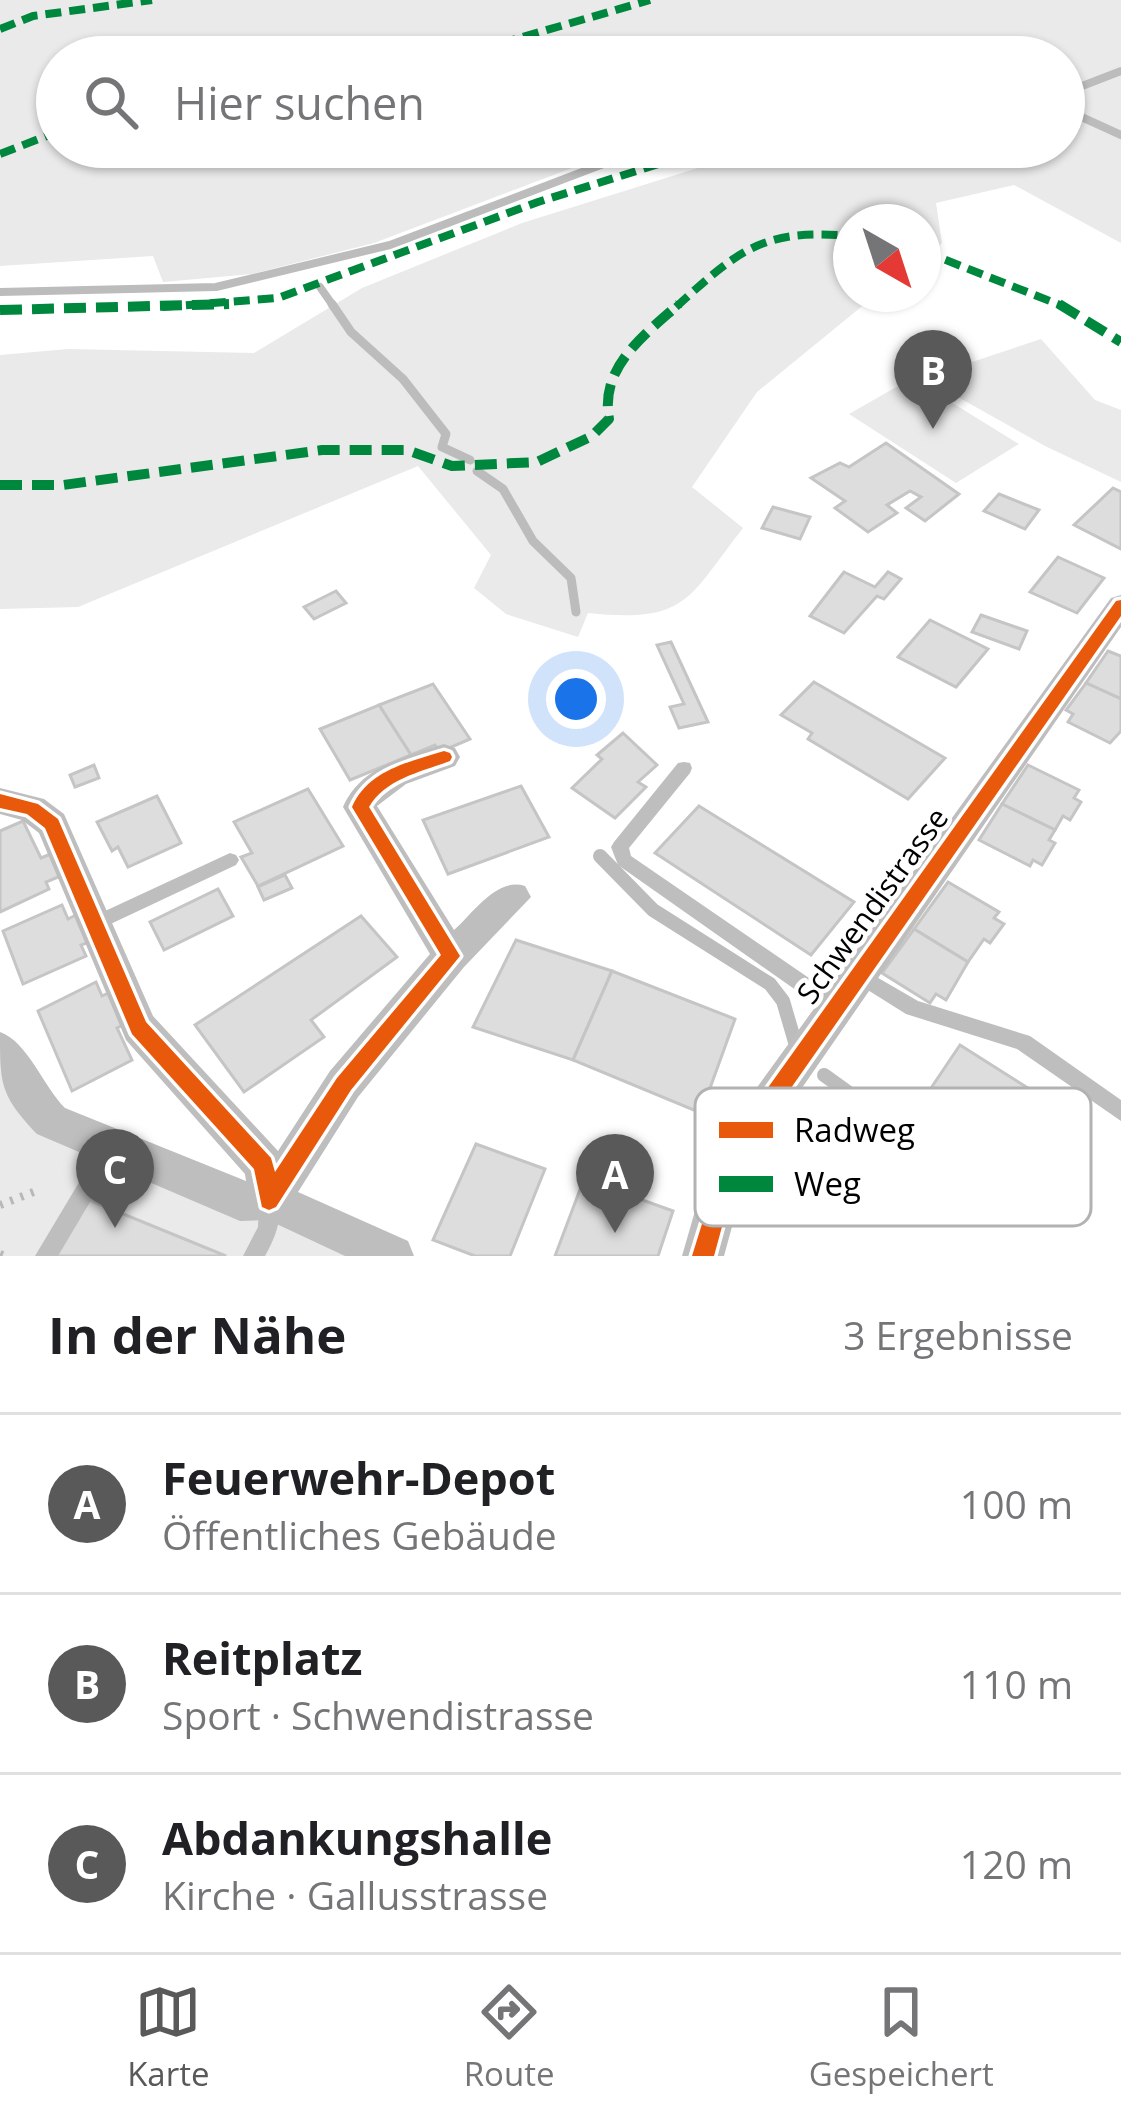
<!DOCTYPE html>
<html lang="de">
<meta charset="utf-8">
<style>
body{margin:0;font-family:"Open Sans",sans-serif;background:#f6f6f6;color:#202124}
.compass{position:absolute;left:833px;top:204px;width:108px;height:108px;border-radius:50%;background:#fff;box-shadow:0 3px 9px #0004;rotate:141deg}
.you{position:absolute;left:576px;top:699px;width:42px;height:42px;margin:-30px;border:9px solid #fff;border-radius:50%;background:#1a73e8;box-shadow:0 0 0 18px #1a73e833}
.badge{display:grid;place-items:center;width:78px;height:78px;border-radius:50%;background:#595959;color:#fff;font-size:39px;font-weight:700}
.pin{position:absolute;translate:-50% -99px;filter:drop-shadow(0 3px 6px #0008)}
.pin::after{content:'';position:absolute;top:63px;width:42px;height:36px;background:inherit;clip-path:polygon(0 0,100% 0,50% 100%)}
.list{margin:0;padding:0;list-style:none}
h2{display:flex;justify-content:space-between;align-items:center;height:156px;margin:0;padding:0 48px;font-size:51px}
h2 small{font-size:39px;font-weight:400;color:#757577}
.list li{display:grid;grid-template-columns:78px 1fr auto;gap:36px;align-items:center;box-sizing:border-box;height:180px;padding:0 48px;border-top:3px solid #e0e0e0}
.list b{display:block;font-size:45px;white-space:nowrap}
.list p{margin:0;font-size:39px;white-space:nowrap;color:#757577}
.list em{font-size:39px;font-style:normal;color:#757577}
.icon{flex:none;width:66px;height:66px;fill:none;stroke:currentColor;stroke-width:2;stroke-linecap:round;stroke-linejoin:round}
.map{position:relative;flex:none;width:1121px;height:1256px;overflow:hidden}
.search{position:absolute;background:#fff;box-shadow:0 3px 9px #0004;left:36px;right:36px;top:36px;height:132px;display:flex;align-items:center;gap:30px;box-sizing:border-box;padding:0 42px;border-radius:66px;color:#757577;font-size:45px}
.sheet{height:696px;background:#fff}
nav{display:flex;justify-content:space-around;align-items:center;box-sizing:border-box;height:168px;border-top:3px solid #e0e0e0;background:#fff;font-size:33px;color:#757577}
nav a{display:grid;justify-items:center;gap:6px}
nav .on{color:#595959}
.map>svg:first-child{display:block}
.green{fill:#eaeaea}
.lines{fill:none;stroke-linecap:round;stroke-linejoin:round}
.stream-far2{stroke:#bcbcbc;stroke-width:8}
.stream-far1{stroke:#bcbcbc;stroke-width:9}
.stream{stroke:#bcbcbc;stroke-width:14}
.building{fill:#ddd;stroke:#c5c5c5;stroke-width:3}
.path{stroke:#b8b8b8;stroke-width:8;stroke-dasharray:3 8;stroke-linecap:butt}
.lane{fill:#bebebe;fill-rule:evenodd}
.street{fill:#bebebe;fill-rule:evenodd}
.quiet-far1{stroke:#00873e;stroke-width:8;stroke-dasharray:16 8;stroke-linecap:butt}
.quiet{stroke:#00873e;stroke-width:10;stroke-dasharray:22 10;stroke-linecap:butt}
.cycleway-casing{stroke:#fff;stroke-width:7}
.cycleway{fill:#e8590c;fill-rule:evenodd}
.labels{text-anchor:middle;stroke-width:9;stroke-linejoin:round;paint-order:stroke}
.street-label{font-size:30px;fill:#000;stroke:#fff}
.key{fill:#fff;stroke:#b2b2b2;stroke-width:3}
.key-label{font-size:33px;fill:#000}
</style>
<div class="map">
<svg width="1121" height="1256" viewBox="0 0 1121 1256">
<rect width="100%" height="100%" fill="#fff"/>
<g class="green">
<path d="M0,0H1121V243L1014,185L936,203L942,243L923,258V222H851V294H877L757,392L692,487L743,528C687,600 687,623 588,613L578,637L506,614L474,588L491,555L418,466L78,607L0,609V355L68,349L254,353L362,288L522,223L701,167L821,147H1064V57H57V147H627L374,243L252,274L163,282L153,256L0,266Z"/>
<polygon points="1041,339 1095,400 1121,410 1121,482 1045,446 924,378"/>
<polygon points="912,378 1019,444 956,483 849,414"/>
<polygon points="0,1045 58,1106 400,1256 0,1256"/>
</g>
<g class="lines">
<g class="stream-far2">
<polyline points="1064,93 1121,71"/>
<polyline points="1064,109 1121,135"/>
<polyline points="320,287 334,307"/>
<polyline points="0,292 216,287 390,245 648,147"/>
</g>
<g class="stream-far1">
<polyline points="332,304 351,332 403,379 446,434 442,447 470,460"/>
<polyline points="477,471 503,489 533,541 571,578 576,612"/>
</g>
<g class="stream">
<polyline points="600,856 653,910 770,984 783,1001 795,1042"/>
<polyline points="824,1075 856,1098"/>
</g>
</g>
<g class="building">
<polygon points="886,443 959,494 925,521 906,508 921,497 910,491 887,505 897,513 868,532 835,508 845,501 811,478 840,463 849,467"/>
<polygon points="1113,488 1121,492 1121,549 1074,525"/>
<polygon points="999,494 1039,510 1025,529 984,511"/>
<polygon points="773,507 810,517 800,539 762,528"/>
<polygon points="1058,557 1104,578 1077,613 1030,592"/>
<polygon points="844,572 875,587 888,572 901,579 884,599 877,596 844,633 810,616"/>
<polygon points="336,591 346,603 314,619 304,607"/>
<polygon points="981,615 1027,631 1019,649 972,632"/>
<polygon points="930,620 988,649 956,687 898,657"/>
<polygon points="671,642 708,722 679,728 670,707 684,704 657,645"/>
<polygon points="1108,651 1121,656 1121,699 1086,683"/>
<polygon points="814,682 945,758 908,799 808,739 812,733 781,715"/>
<polygon points="1086,683 1121,699 1121,731 1110,743 1068,722 1073,714 1066,710"/>
<polygon points="433,684 470,739 440,752 435,745 411,755 379,705"/>
<polygon points="379,705 411,755 350,780 320,729"/>
<polygon points="623,733 657,765 638,782 646,787 615,818 572,788 602,759 597,755"/>
<polygon points="94,765 99,778 75,787 70,775"/>
<polygon points="1028,765 1079,790 1074,798 1081,802 1070,820 1063,816 1055,830 1002,804"/>
<polygon points="521,786 549,837 448,874 423,820"/>
<polygon points="308,789 343,846 258,886 241,857 252,853 234,822"/>
<polygon points="157,796 181,843 128,867 118,847 112,851 97,822"/>
<polygon points="1002,804 1055,830 1049,840 1055,843 1042,865 1033,860 1030,866 979,840"/>
<polygon points="699,806 854,902 811,955 655,853"/>
<polygon points="23,821 41,858 53,853 63,875 46,882 49,889 0,912 0,831"/>
<polygon points="285,875 292,888 264,900 258,887"/>
<polygon points="948,882 999,912 994,918 1004,924 990,943 984,939 968,962 914,929"/>
<polygon points="218,889 233,916 164,950 150,922"/>
<polygon points="62,905 68,919 80,913 92,941 81,945 86,956 23,984 3,931"/>
<polygon points="361,916 397,957 311,1020 324,1037 244,1092 195,1025"/>
<polygon points="914,929 968,962 946,1000 936,994 930,1003 882,973"/>
<polygon points="516,940 612,971 573,1060 473,1027"/>
<polygon points="612,971 735,1019 701,1113 573,1060"/>
<polygon points="96,982 102,996 112,991 127,1023 117,1028 132,1060 72,1091 38,1011"/>
<polygon points="960,1045 1050,1102 1037,1122 1061,1139 1024,1203 998,1186 986,1206 894,1143"/>
<polygon points="476,1144 545,1169 510,1256 475,1256 433,1240"/>
<polygon points="584,1179 673,1211 658,1256 555,1256"/>
<polygon points="89,1200 226,1256 54,1256"/>
</g>
<g class="lines">
<g class="path">
<polyline points="0,1205 36,1191"/>
<polyline points="0,1254 5,1256"/>
</g>
<g class="lane">
<polygon points="684,762 690,763 692,768 690,773 629,848 631,856 841,1000 843,1006 841,1012 834,1014 827,1012 618,865 611,847 614,842 678,763"/>
<polygon points="230,853 236,855 239,860 236,865 102,928 96,931 90,928 87,923 90,918"/>
<polygon points="861,968 918,1001 1030,1036 1121,1100 1121,1121 1017,1049 906,1014 855,982 852,976 855,970"/>
<polygon points="112,1136 119,1139 122,1146 119,1153 58,1256 35,1256 105,1139"/>
<path d="M269,1192L276,1195C284,1217 276,1236 265,1256H243L258,1227L259,1202L262,1195Z"/>
</g>
<g class="street">
<polygon points="1121,595 1121,627 768,1137 736,1212 724,1256 682,1256 695,1211 740,1111 1111,598"/>
<path d="M444,744L455,748L460,757L455,766L406,784L377,806L454,930C474,912 497,877 525,886L531,897L464,967L358,1097L298,1192L408,1241L414,1256H345L268,1220L240,1221L37,1134C0,1095 0,1084 0,1032C28,1042 43,1086 65,1108L246,1181L245,1174L126,1040L39,833L22,820L0,814V788L44,799L64,814L153,1016L278,1151L330,1071L430,954L343,807C361,766 404,757 444,744Z"/>
</g>
<g class="quiet-far1">
<polyline points="0,29 33,16 152,0"/>
<polyline points="454,57 650,0"/>
<polyline points="0,154 57,132"/>
<polyline points="923,251 1065,307"/>
<polyline points="162,307 278,298 538,202 665,162 737,147"/>
<path d="M676,307C739,250 763,228 851,236"/>
</g>
<g class="quiet">
<polyline points="1059,304 1121,342"/>
<polyline points="0,310 229,304"/>
<path d="M0,485H63L322,450H407L452,466L537,462L592,436L609,419C600,367 643,336 679,304"/>
</g>
<g class="cycleway-casing">
<g id="cycleway">
<polygon points="1121,600 1121,616 761,1131 726,1212 714,1256 692,1256 706,1211 747,1117 1116,601"/>
<path d="M444,751L450,753L452,757L450,761C421,772 385,779 369,807L460,956L351,1090L276,1207L269,1210L262,1207L254,1169L132,1034L45,828L27,814L0,808V794L38,804L58,819L146,1022L271,1158L275,1172L337,1078L441,955L352,807C368,770 409,762 444,751Z"/>
</g>
</g>
<use href="#cycleway" class="cycleway"/>
</g>
<g class="labels">
<g class="street-label">
<text transform="translate(873 906) rotate(-54)" y="10">Schwendistrasse</text>
</g>
</g>
<rect x="695" y="1088" width="396" height="138" rx="18" class="key"/>
<rect x="719" y="1122" width="54" height="16" fill="#e8590c"/>
<rect x="719" y="1176" width="54" height="16" fill="#00873e"/>
<g class="key-label">
<text x="794" y="1142">Radweg</text>
<text x="794" y="1196">Weg</text>
</g>
</svg>
<svg class="compass" viewBox="-18 -18 36 36"><path d="M0-13l5 13h-10z" fill="#e53935"/><path d="M0 13l5-13h-10z" fill="#757577"/></svg>
<div class="you"></div>
<div class="pin badge" style="left:615px;top:1233px">A</div>
<div class="pin badge" style="left:933px;top:429px">B</div>
<div class="pin badge" style="left:115px;top:1228px">C</div>
<div class="search"><svg class="icon" aria-label="search" viewBox="0 0 24 24"><circle cx="10" cy="10" r="6"/><path d="M15 15l6 6"/></svg>Hier suchen</div>
</div>
<section class="sheet">
<h2>In der Nähe<small>3 Ergebnisse</small></h2>
<ul class="list">
<li><span class="badge">A</span><div><b>Feuerwehr-Depot</b><p>Öffentliches Gebäude</p></div><em>100 m</em></li>
<li><span class="badge">B</span><div><b>Reitplatz</b><p>Sport · Schwendistrasse</p></div><em>110 m</em></li>
<li><span class="badge">C</span><div><b>Abdankungshalle</b><p>Kirche · Gallusstrasse</p></div><em>120 m</em></li>
</ul>
</section>
<nav>
<a class="on"><svg class="icon" aria-label="map" viewBox="0 0 24 24"><path d="M3 6l6-2 6 2 6-2v14l-6 2-6-2-6 2zM9 4v14M15 6v14"/></svg>Karte</a>
<a><svg class="icon" aria-label="directions" viewBox="0 0 24 24"><path d="M12 3l9 9-9 9-9-9zM9 14v-3h6M13 9l2 2-2 2"/></svg>Route</a>
<a><svg class="icon" aria-label="saved" viewBox="0 0 24 24"><path d="M7 4h10v16l-5-4-5 4z"/></svg>Gespeichert</a>
</nav>
